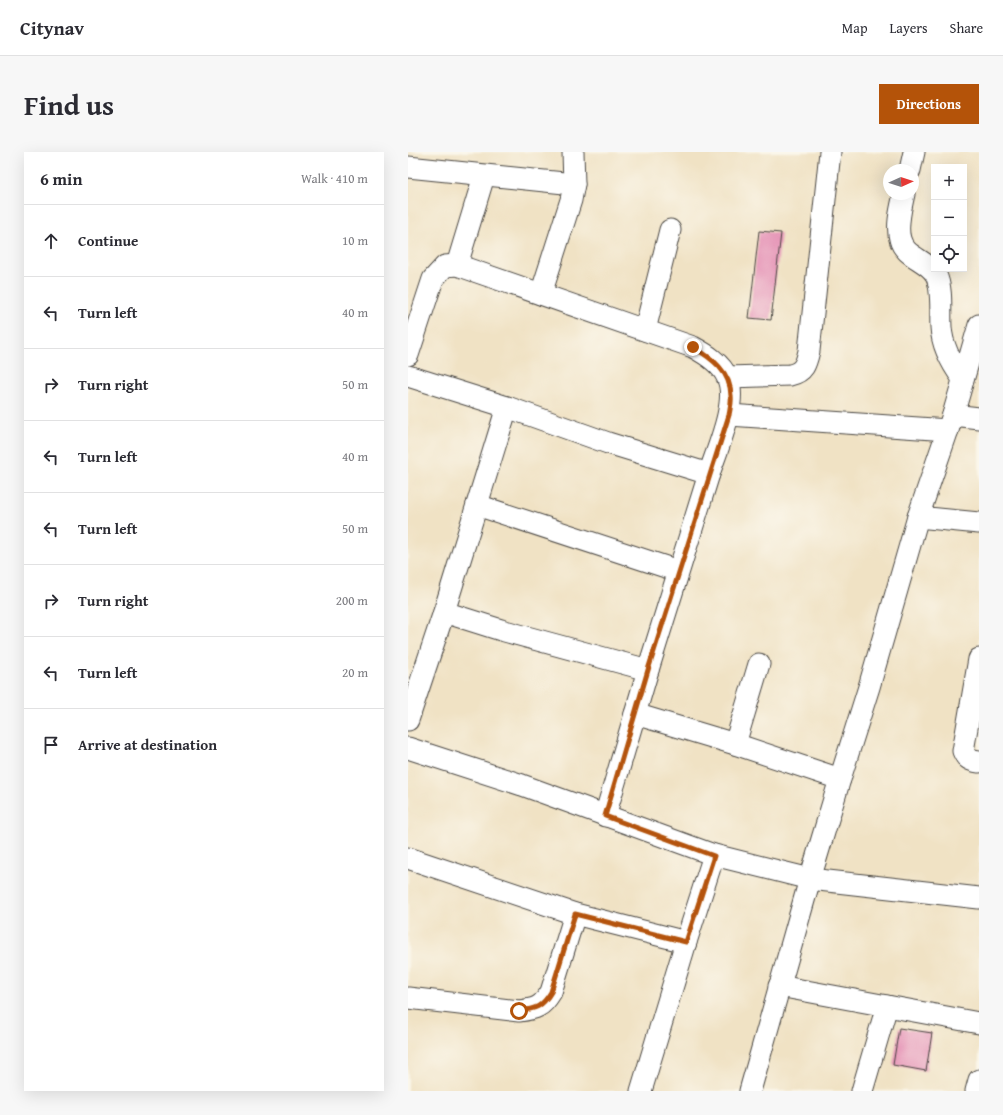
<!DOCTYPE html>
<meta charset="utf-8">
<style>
body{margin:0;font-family:"Gentium Book Plus",serif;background:#f7f7f7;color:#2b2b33}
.controls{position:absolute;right:12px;top:12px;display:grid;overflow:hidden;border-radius:0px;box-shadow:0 4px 16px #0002}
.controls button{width:36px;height:36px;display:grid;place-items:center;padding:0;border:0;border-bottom:1px solid #e1e1e2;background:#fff;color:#2b2b33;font:20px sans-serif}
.compass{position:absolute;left:475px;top:12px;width:36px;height:36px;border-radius:50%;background:#fff;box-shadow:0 4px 16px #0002;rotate:87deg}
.stop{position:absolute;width:12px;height:12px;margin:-9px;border:3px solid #b45309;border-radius:50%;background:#fff}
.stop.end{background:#b45309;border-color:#fff;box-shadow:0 1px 4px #0008}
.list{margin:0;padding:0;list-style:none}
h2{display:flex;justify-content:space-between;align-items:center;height:52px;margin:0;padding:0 16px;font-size:17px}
h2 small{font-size:13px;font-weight:400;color:#7c7c81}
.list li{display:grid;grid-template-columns:26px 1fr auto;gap:12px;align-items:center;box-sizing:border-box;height:72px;padding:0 16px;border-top:1px solid #e1e1e2}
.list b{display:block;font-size:15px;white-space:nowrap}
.list em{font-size:13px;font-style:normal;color:#7c7c81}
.icon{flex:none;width:22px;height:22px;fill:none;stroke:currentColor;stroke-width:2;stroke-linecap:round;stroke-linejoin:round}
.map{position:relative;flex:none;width:571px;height:939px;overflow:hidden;border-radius:0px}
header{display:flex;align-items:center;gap:24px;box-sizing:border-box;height:56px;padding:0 20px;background:#fff;border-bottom:1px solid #e1e1e2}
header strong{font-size:19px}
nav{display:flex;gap:22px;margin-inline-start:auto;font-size:14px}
.intro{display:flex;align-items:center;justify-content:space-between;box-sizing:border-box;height:96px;padding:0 24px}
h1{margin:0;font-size:28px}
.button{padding:10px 18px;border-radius:0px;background:#b45309;color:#fff;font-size:14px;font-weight:700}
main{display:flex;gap:24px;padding:0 24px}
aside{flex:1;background:#fff;border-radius:0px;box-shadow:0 4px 16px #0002}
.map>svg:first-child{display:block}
.building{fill:#e593b6}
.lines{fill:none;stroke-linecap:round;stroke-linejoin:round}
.minor-casing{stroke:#494642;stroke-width:23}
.minor{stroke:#fff;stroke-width:21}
.route{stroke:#b45309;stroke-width:5}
</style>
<header>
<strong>Citynav</strong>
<nav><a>Map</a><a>Layers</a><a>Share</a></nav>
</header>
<div class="intro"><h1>Find us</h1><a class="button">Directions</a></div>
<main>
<aside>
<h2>6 min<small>Walk · 410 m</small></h2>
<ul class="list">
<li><svg class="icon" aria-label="ahead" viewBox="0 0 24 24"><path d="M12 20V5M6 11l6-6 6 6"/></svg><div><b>Continue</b></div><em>10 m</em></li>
<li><svg class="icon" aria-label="left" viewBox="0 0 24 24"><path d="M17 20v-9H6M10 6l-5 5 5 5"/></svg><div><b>Turn left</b></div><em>40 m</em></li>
<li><svg class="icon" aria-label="right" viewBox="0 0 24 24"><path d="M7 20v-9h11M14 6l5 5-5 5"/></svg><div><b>Turn right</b></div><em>50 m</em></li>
<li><svg class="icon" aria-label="left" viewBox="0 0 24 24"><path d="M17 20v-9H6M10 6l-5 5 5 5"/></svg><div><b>Turn left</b></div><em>40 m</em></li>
<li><svg class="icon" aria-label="left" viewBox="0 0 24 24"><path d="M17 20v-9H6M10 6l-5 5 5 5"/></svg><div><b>Turn left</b></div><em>50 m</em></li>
<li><svg class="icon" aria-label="right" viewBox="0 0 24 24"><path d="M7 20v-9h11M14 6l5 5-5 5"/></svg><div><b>Turn right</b></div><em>200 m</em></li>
<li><svg class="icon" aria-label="left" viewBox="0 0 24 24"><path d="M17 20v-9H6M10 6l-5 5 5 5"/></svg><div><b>Turn left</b></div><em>20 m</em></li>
<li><svg class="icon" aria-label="arrive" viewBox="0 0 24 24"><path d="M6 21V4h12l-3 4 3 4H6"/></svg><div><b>Arrive at destination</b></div></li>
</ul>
</aside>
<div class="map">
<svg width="571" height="939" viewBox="0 0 571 939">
<rect width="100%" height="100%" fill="#fbf7ec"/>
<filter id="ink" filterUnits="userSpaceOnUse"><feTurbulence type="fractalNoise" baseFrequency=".025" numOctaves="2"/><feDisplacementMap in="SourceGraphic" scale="8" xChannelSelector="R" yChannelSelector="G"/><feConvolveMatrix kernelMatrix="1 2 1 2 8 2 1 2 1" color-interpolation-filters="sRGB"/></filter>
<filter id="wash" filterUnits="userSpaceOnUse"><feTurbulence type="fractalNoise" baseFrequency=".012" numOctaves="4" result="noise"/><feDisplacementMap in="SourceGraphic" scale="16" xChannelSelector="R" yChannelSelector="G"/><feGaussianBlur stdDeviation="0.9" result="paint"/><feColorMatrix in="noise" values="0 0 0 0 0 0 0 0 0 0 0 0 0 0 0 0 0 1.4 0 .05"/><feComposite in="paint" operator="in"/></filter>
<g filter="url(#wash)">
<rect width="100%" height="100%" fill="#f0e2c4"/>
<g id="blocks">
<g class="building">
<polygon points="351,79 373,81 363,168 341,166"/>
<polygon points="491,876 524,881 518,919 485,913"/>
</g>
</g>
</g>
<g filter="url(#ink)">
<use href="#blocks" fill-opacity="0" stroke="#494642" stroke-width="1"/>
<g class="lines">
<g class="minor-casing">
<g id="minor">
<polyline points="0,15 166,32"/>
<polyline points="502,18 506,0"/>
<path d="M496,42C493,56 488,74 492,87C496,105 520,108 528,123C535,138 532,159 533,175C534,195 544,212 555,227"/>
<polyline points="49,113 76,24"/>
<polyline points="133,142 163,48 166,32 165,0"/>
<polyline points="571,173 545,263 571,266"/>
<polyline points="237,178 262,78"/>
<path d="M0,203L25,127L37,114L49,113L285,195C298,202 313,211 319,225C331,249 309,297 301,322"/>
<polyline points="0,224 99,255 200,291 301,322 240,518 197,664"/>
<path d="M320,225L382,223C396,220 398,212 401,199L422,0"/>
<polyline points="321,263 540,278"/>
<polyline points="69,353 270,419"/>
<polyline points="510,365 571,371"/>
<polyline points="36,460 93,478 240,518"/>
<path d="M571,507L555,599C558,607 563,609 571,610"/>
<polyline points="227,562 327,592 432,627"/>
<polyline points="0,568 36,460 99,255"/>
<polyline points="327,592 351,512"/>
<polyline points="0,596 114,633 306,703"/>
<polyline points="0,706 167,762 278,790"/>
<polyline points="371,834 571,871"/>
<path d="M0,846L111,859C128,857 134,855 143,840L167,762"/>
<polyline points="233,939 278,790 306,703 402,727 571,746"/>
<polyline points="342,939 402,727 432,627 461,535 510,365 545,263"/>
<polyline points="454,939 479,854"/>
<polyline points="568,939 571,928"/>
</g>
</g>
<use href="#minor" class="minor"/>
</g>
</g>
<g class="lines" filter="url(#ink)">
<path class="route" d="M111,859C128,857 134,855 143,840L167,762L278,790L306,704L197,664L240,518L321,263C322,257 324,250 323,244C323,220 304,206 285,195"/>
</g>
</svg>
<div class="controls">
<button>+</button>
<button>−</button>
<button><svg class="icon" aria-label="locate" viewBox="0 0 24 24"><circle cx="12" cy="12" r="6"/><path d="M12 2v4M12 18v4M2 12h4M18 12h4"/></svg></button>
</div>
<svg class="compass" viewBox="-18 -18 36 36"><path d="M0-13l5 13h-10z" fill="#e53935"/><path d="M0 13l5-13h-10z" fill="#7c7c81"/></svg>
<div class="stop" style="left:111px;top:859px"></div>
<div class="stop end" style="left:285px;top:195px"></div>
</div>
</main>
